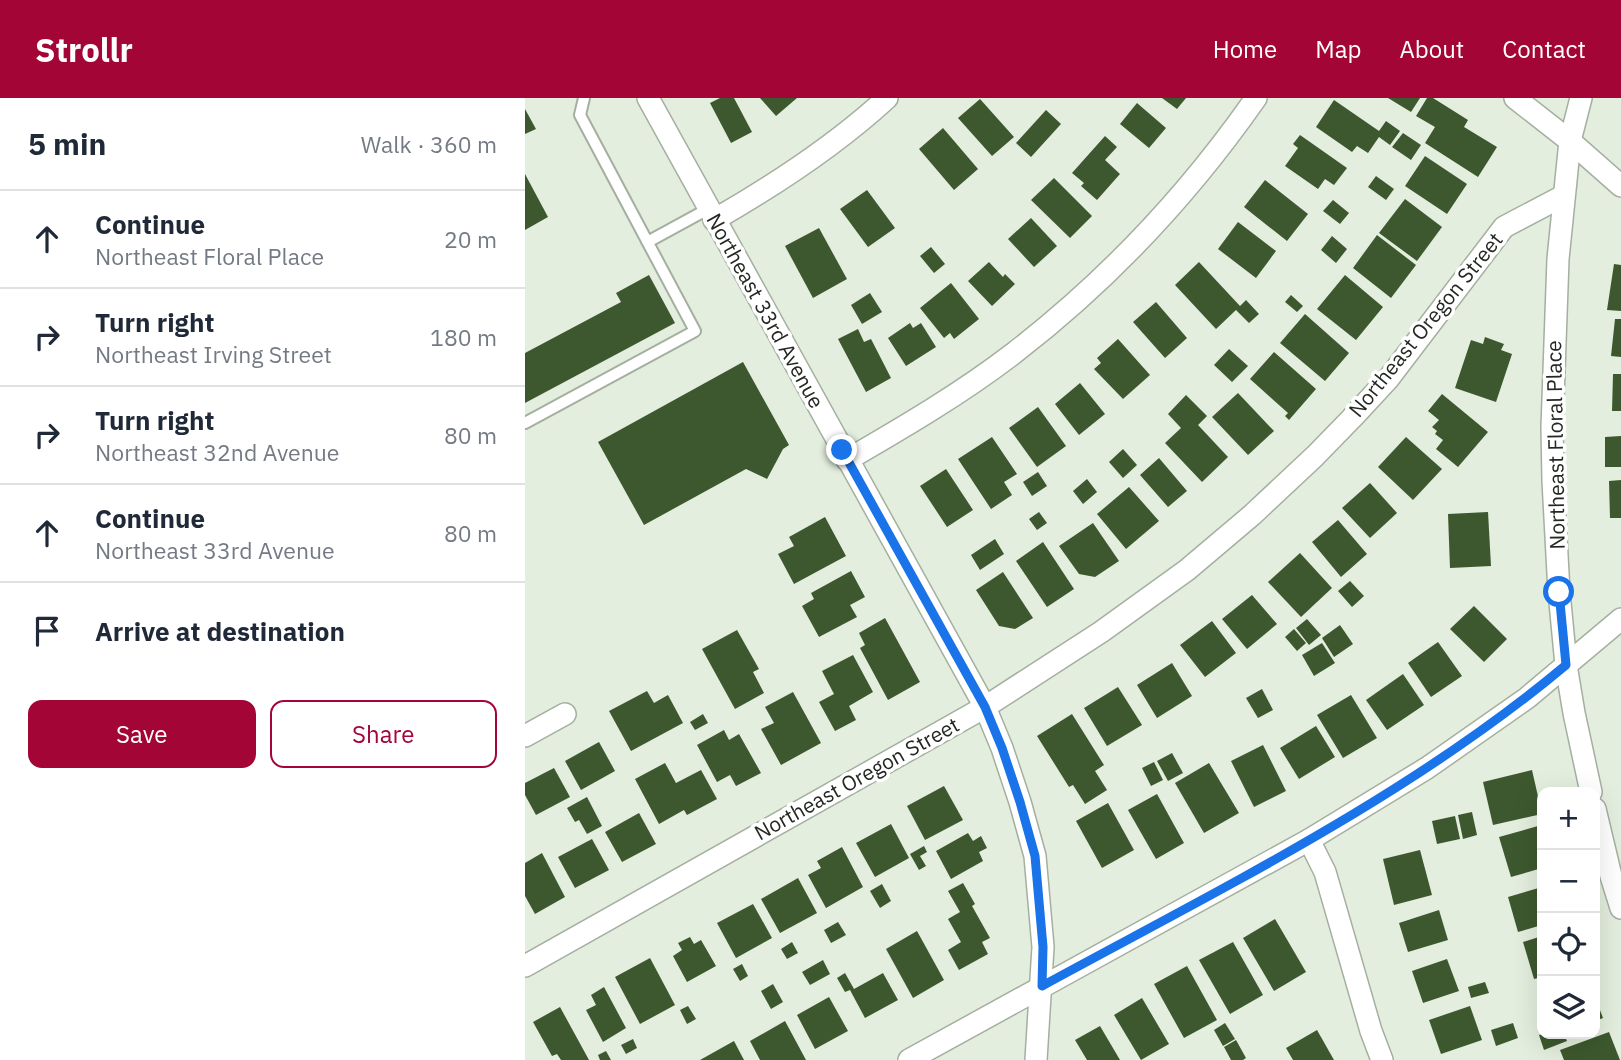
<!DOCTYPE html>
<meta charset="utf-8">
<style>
body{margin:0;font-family:"IBM Plex Sans",sans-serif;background:#f6f6f7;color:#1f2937}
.controls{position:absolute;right:21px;bottom:21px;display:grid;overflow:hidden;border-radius:14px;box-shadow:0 7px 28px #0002}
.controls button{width:63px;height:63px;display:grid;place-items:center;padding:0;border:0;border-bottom:2px solid #e0e1e3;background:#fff;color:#1f2937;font:35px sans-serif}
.stop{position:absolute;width:21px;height:21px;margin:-16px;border:5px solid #1a73e8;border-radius:50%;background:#fff}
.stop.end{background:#1a73e8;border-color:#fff;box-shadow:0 2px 7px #0008}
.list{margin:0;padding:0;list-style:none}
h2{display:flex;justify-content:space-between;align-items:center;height:91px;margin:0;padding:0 28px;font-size:30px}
h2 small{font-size:23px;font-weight:400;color:#747a83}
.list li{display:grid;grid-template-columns:46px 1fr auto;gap:21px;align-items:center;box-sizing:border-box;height:98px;padding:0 28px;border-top:2px solid #e0e1e3}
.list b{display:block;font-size:26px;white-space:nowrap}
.list p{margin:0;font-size:23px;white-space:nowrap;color:#747a83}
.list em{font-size:23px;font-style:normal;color:#747a83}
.actions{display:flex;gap:14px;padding:21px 28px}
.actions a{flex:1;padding:16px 0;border:2px solid #a30636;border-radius:14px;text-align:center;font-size:24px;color:#a30636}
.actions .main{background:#a30636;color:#fff}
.icon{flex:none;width:38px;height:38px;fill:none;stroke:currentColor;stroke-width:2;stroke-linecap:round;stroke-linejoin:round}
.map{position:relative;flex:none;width:1096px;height:962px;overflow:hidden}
header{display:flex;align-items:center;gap:42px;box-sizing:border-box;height:98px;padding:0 35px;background:#a30636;color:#fff}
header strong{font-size:33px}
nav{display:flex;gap:38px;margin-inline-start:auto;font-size:24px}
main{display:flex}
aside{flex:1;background:#fff}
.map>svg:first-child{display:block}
.building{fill:#3d582e}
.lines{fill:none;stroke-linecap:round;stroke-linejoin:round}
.service-casing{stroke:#a5afa0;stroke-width:14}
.minor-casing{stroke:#a5afa0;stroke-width:24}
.service{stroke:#fff;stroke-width:10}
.minor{stroke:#fff;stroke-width:21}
.route{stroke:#1a73e8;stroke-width:9}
.labels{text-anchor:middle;stroke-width:7;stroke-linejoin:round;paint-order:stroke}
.street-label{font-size:21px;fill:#242822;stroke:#fff}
</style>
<header>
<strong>Strollr</strong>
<nav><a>Home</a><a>Map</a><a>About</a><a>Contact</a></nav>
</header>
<main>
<aside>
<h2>5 min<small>Walk · 360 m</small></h2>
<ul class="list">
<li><svg class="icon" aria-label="ahead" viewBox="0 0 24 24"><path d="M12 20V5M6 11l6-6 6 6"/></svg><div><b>Continue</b><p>Northeast Floral Place</p></div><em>20 m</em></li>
<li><svg class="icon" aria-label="right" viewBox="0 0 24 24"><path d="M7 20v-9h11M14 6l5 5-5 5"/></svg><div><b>Turn right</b><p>Northeast Irving Street</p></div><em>180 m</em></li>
<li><svg class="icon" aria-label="right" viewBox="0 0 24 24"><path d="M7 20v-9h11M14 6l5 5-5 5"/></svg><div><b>Turn right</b><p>Northeast 32nd Avenue</p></div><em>80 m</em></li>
<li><svg class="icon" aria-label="ahead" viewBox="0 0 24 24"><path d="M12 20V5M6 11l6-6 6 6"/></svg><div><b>Continue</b><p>Northeast 33rd Avenue</p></div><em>80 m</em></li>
<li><svg class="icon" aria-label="arrive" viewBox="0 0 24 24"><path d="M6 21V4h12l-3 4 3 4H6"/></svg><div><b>Arrive at destination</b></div></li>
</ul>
<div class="actions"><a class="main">Save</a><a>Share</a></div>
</aside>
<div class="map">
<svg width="1096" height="962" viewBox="0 0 1096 962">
<rect width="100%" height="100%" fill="#e3eede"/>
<g class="building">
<polygon points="195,0 209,0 227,34 206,45 185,5"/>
<polygon points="235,0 272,0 251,18"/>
<polygon points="637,0 661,0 652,11"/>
<polygon points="863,0 895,0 886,14"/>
<polygon points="902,0 908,0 943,22 939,29 972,49 953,79 900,45 910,29 891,18"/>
<polygon points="455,1 489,39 467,58 433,20"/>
<polygon points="809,2 854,33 861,23 875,33 865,47 854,39 843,55 832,48 827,54 791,29"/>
<polygon points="612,5 641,30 624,50 595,26"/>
<polygon points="0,11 11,31 0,36"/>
<polygon points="521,12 536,26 506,59 491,45"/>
<polygon points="418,30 453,71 429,92 394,51"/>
<polygon points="878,35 896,47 886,62 867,49"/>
<polygon points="775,37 822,70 809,87 800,81 793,91 760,68 773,50 768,46"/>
<polygon points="580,38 592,49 580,62 595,76 572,102 556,88 559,85 547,75"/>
<polygon points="900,58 942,86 922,116 880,88"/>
<polygon points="0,76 23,119 0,132"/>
<polygon points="851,78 869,91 861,102 843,89"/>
<polygon points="529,80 567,118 545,140 506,102"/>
<polygon points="740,82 783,116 762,143 719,109"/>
<polygon points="342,92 370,130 343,149 315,111"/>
<polygon points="880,101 917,129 892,163 854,135"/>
<polygon points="808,102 824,115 815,126 798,113"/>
<polygon points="506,120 532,148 509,169 483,141"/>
<polygon points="713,124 751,153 731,180 693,151"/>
<polygon points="294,130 322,181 288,200 260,148"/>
<polygon points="852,137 891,167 866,200 828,170"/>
<polygon points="807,138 822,151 811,165 796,152"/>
<polygon points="406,149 420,166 409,175 395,158"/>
<polygon points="464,164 478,179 480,176 490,186 467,208 443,183"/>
<polygon points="674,164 715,208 721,202 734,216 724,225 711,212 691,231 650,187"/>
<polygon points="1089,166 1096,167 1096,213 1082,212"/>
<polygon points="124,177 150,225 0,305 0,255 96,204 91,195"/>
<polygon points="820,177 858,209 831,242 792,211"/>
<polygon points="426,185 454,221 429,241 425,235 419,240 395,210"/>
<polygon points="345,195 357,214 337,226 326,207"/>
<polygon points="766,197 778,208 772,214 760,204"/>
<polygon points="631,204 662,240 640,260 608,224"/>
<polygon points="780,216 824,255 800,283 755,245"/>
<polygon points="1090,221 1096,221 1096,259 1086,258"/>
<polygon points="385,225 388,230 396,225 411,249 381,268 363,240"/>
<polygon points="333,231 339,244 346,241 366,280 341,294 313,241"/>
<polygon points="960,239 979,246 976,252 987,256 971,304 930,290 946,242 958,246"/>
<polygon points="593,241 625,277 598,301 569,271 576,265 572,260"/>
<polygon points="704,251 723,268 707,284 689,267"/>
<polygon points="749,254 791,291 764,322 760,318 763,315 725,281"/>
<polygon points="218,264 264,347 258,351 242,381 221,371 119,427 73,344"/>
<polygon points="1088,276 1096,276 1096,313 1087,313"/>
<polygon points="555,285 580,316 554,337 530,306"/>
<polygon points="713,295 749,333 723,357 687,319"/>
<polygon points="917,296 963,334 933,369 911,351 918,342 910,336 912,333 907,329 914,322 903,313"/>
<polygon points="661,297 682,318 673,327 703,359 677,384 640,345 656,330 643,316"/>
<polygon points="513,309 541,348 512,369 484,330"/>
<polygon points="1096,338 1096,369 1080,369 1080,339"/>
<polygon points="467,339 492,376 479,384 487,397 466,411 433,361"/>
<polygon points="881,339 917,371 888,402 853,369"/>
<polygon points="598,351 612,367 598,380 584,364"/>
<polygon points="634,360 662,393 643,409 615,377"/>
<polygon points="421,371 448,412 422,429 395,388"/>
<polygon points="513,374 522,388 507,398 498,384"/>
<polygon points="562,381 572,394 558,406 548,393"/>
<polygon points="1096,382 1096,420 1085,420 1084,383"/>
<polygon points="845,385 872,415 845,440 817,410"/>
<polygon points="604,389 634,423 601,451 572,416"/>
<polygon points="514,414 522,425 512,432 504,421"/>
<polygon points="963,414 966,468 925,470 923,416"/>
<polygon points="300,419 321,458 269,486 253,456 269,448 264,439"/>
<polygon points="813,422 842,456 816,479 787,444"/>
<polygon points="568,425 594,463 570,479 554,476 534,448"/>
<polygon points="470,441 479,456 455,472 446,457"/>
<polygon points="518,444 549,491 522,509 491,463"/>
<polygon points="775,455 807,490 776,519 743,484"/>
<polygon points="326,473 340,499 325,507 332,519 294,539 277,508 289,501 286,495"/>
<polygon points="478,474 508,520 490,531 474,528 451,492"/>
<polygon points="825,483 839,498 827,509 813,493"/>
<polygon points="727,497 752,526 722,551 697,521"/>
<polygon points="949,508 982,541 959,564 925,531"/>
<polygon points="360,520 395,584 363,602 335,550 340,547 334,535"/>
<polygon points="782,521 796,537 784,547 771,530"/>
<polygon points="687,523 711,555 680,579 655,547"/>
<polygon points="815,527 828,546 809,559 797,540"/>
<polygon points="769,531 781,545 772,553 760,539"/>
<polygon points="212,532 234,571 228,574 239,595 210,611 177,551"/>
<polygon points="913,544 937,578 906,599 883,565"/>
<polygon points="797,545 810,565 789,578 777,557"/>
<polygon points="328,557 348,594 324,608 331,622 310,633 294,604 309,596 297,573"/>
<polygon points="647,565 667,598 632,620 612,587"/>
<polygon points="878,576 899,607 862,632 841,602"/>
<polygon points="593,589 617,627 582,648 559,610"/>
<polygon points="737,591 748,612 733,620 721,600"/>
<polygon points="122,593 129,605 143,597 158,625 106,653 84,613"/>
<polygon points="268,594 296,645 256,667 236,631 249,625 240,609"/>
<polygon points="826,597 852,640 818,660 792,617"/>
<polygon points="178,616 183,625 170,632 165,624"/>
<polygon points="547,616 579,667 570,673 582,692 560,706 548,687 544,689 512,638"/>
<polygon points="791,628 810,659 774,681 755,650"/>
<polygon points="199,632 204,642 214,636 236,675 211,688 205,677 192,684 172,647"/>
<polygon points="74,644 90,673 56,692 40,663"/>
<polygon points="738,647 761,693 729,709 706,663"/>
<polygon points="647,655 658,675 643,683 632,663"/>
<polygon points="629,664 638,682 626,688 617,670"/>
<polygon points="140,665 151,685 176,672 192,701 162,717 159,712 134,726 110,681"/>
<polygon points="684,665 714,715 679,735 650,685"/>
<polygon points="29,670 45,699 11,717 0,697 0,685"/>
<polygon points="1007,672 1017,716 968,727 958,684"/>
<polygon points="419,688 438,722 400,742 382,708"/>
<polygon points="632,696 659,745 631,761 603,712"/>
<polygon points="62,699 77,728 62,736 54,722 50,724 42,710"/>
<polygon points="583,705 609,752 577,770 551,723"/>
<polygon points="947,714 952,737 938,741 933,717"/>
<polygon points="114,715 131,746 97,764 80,734"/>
<polygon points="930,718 935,741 912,746 907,723"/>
<polygon points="366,726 384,760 350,779 331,745"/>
<polygon points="1013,728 1017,741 1017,770 986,779 974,739"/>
<polygon points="443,735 448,743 456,738 462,750 454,754 458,763 426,781 411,753"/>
<polygon points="67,741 84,772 50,790 33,759"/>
<polygon points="399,748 402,754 395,758 401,768 394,772 385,756"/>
<polygon points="317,749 338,789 301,810 283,777 296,770 292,763"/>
<polygon points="895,752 907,797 869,807 858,761"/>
<polygon points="17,755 40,799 10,816 0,798 0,765"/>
<polygon points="273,780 292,815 255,835 236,801"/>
<polygon points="438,785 450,806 447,808 465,840 457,844 463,856 434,872 423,852 436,844 423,821 435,814 423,793"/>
<polygon points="357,786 366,803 355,810 345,793"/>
<polygon points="1017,789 1017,827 993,834 983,799"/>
<polygon points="228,806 247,840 211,860 192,825"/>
<polygon points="914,812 923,842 883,854 874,825"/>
<polygon points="750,821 781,874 749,893 718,840"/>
<polygon points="313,824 321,837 306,845 299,832"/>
<polygon points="392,833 419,882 388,900 361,851"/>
<polygon points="1017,838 1017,879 1009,881 998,844"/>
<polygon points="165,839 169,846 176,842 191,868 162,884 148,858 157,852 153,845"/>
<polygon points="267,844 273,855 262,861 256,851"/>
<polygon points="708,844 738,897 705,916 674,862"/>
<polygon points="125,860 150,907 115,926 90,879"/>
<polygon points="922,861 934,893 898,905 887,873"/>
<polygon points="298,862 305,876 285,887 277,874"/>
<polygon points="217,866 223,878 215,883 208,871"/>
<polygon points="662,868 692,922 659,940 629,886"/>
<polygon points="320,875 329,891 358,875 373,902 340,920 325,892 320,894 312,880"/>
<polygon points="960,884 964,895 946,900 943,889"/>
<polygon points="248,886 258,904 246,911 236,893"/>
<polygon points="79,889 101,930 78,944 61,912 71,907 66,897"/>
<polygon points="304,899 323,933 290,951 272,917"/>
<polygon points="1070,899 1078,920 1070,923"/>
<polygon points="617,900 644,946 616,962 589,917"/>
<polygon points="163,908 171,921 162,926 155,912"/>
<polygon points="945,908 957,942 916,956 904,922"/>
<polygon points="35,909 64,962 36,962 32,956 27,958 8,924"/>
<polygon points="260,923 281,962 235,962 225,943"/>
<polygon points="700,925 710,941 698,948 689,932"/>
<polygon points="988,925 993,940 971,948 966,932"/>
<polygon points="575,928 595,962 562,962 550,942"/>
<polygon points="792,932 809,962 768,962 761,950"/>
<polygon points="1084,934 1095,962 1039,962 1035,952"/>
<polygon points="1017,936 1039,936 1042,943 1019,952 1014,937"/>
<polygon points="108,941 112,950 101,956 96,947"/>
<polygon points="711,942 721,960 718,962 706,962 699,949"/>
<polygon points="209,943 219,962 175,962"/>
<polygon points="81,953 86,962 75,962 73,957"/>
</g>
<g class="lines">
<g class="service-casing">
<g id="service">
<polyline points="59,0 55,17 122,143 128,141 183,111"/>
<polyline points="0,325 170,233 122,143"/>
</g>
</g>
<g class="minor-casing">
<g id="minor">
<polyline points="123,0 460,609 477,650 495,704 510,758 518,849 511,962"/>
<polyline points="990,0 1045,43 1096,88"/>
<polyline points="1056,0 1045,43 1033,161 1027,329 1028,383 1034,494 1041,567 1049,615 1066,694"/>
<path d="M189,122C250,87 310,48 362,0"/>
<path d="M322,362C379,329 437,295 489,255C581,184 664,96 731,0"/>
<polyline points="0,638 40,616"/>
<polyline points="1070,711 1086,778 1096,810"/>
<polyline points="784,742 800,774 846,933 857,962"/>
<polyline points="0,868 460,609 576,534 662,472 727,417 790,358 827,320 864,280 979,129 1038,98"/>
<polyline points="384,962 784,742 902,670 1002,600 1096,521"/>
</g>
</g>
<use href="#service" class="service"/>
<use href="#minor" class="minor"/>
</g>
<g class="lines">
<path class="route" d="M317,352L460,609L477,650L495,704L510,758L518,849L517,888C695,791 885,698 1041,567L1034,494"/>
</g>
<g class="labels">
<g class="street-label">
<text transform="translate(240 213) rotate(61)" y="7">Northeast 33rd Avenue</text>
<text transform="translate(901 227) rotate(-51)" y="7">Northeast Oregon Street</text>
<text transform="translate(1031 347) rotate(-91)" y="7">Northeast Floral Place</text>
<text transform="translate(332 681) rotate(-29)" y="7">Northeast Oregon Street</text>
</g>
</g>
</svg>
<div class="controls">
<button>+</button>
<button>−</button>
<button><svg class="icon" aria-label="locate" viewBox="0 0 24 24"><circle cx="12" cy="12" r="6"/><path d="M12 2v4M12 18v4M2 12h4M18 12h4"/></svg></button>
<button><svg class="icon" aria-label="layers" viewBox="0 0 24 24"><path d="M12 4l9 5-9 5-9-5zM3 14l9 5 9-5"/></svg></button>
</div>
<div class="stop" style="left:1034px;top:494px"></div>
<div class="stop end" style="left:317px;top:352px"></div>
</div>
</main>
